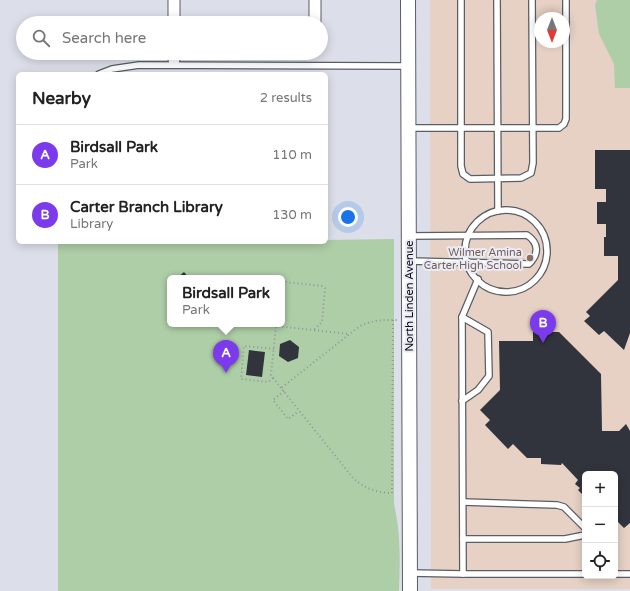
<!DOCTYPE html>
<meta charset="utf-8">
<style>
body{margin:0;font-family:"Varela Round",sans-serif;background:#f2f2f2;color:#222}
.controls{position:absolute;right:12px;bottom:12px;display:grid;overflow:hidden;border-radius:6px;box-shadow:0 2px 10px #0003}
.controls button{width:36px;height:36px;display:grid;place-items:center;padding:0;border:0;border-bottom:1px solid #e0e0e0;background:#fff;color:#222;font:20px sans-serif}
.compass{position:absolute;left:534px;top:12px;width:36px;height:36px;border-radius:50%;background:#fff;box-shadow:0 2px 10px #0003;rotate:180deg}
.you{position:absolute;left:348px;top:217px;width:14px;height:14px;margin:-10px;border:3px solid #fff;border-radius:50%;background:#1a73e8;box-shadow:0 0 0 6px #1a73e833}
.badge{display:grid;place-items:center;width:26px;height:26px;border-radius:50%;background:#7c3aed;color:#fff;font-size:13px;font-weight:700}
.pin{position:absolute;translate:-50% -33px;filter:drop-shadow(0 1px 2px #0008)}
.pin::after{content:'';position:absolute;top:21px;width:14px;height:12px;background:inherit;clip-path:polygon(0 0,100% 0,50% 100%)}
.popup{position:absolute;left:167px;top:275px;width:118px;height:52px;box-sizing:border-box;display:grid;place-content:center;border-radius:6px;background:#fff;filter:drop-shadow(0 1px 3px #0005);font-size:13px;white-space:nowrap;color:#767676}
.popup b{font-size:15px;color:#222}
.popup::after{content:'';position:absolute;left:50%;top:100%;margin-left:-8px;border:8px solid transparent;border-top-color:#fff}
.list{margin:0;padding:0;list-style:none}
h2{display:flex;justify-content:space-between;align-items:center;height:52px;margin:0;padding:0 16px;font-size:17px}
h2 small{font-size:13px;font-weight:400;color:#767676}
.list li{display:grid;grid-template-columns:26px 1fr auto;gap:12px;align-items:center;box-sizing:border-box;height:60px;padding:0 16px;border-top:1px solid #e0e0e0}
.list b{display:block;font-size:15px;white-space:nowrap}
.list p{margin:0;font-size:13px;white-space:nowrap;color:#767676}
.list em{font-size:13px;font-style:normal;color:#767676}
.icon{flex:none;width:22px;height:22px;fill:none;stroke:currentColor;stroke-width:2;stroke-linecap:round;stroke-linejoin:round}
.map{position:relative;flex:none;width:630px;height:591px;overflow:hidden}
.search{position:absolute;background:#fff;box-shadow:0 2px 10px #0003;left:16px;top:16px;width:312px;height:44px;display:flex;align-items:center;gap:10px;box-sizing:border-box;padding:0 14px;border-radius:22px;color:#767676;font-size:15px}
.panel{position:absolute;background:#fff;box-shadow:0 2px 10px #0003;left:16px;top:72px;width:312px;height:172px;border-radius:6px}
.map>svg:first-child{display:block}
.education{fill:#e6d1c4;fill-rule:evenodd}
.green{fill:#aecea7;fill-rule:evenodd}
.building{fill:#31343c}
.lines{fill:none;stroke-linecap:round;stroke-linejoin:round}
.service-casing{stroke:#595d65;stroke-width:8}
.minor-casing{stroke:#595d65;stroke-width:13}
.tertiary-casing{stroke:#595d65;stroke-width:16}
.path{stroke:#92949c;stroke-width:2;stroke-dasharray:1 3;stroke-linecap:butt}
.service{stroke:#fff;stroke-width:5.5}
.minor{stroke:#fff;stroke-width:11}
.tertiary{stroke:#fff;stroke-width:14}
.education-dot{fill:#8d6e63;stroke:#e9ecf7;stroke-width:1.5}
.labels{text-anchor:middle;stroke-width:4;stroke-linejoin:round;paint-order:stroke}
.education-label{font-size:11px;fill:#785e54;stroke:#e9ecf7;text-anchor:end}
.street-label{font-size:11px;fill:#0c0d10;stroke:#e9ecf7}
</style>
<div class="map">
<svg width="630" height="591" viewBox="0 0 630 591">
<rect width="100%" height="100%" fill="#dcdfe9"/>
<path class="education" d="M430,0H630V589H431ZM540,18H564V42H540ZM585,474H615V576H585Z"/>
<g class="green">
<polygon points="597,0 630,0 630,88 615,88 614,64 599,34 595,5"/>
<path d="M394,239V504C401,533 400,562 399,591H58V242H326V240ZM170,278H282V324H170Z"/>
</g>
<g class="building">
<polygon points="595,150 630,150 630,333 624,350 604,331 599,335 584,321 590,316 586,312 618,280 618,256 604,256 604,237 606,237 606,224 597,224 597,202 606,202 606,189 595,189"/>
<polygon points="184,272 189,278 177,278"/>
<polygon points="533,332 559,332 601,374 602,431 619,431 626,424 630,431 630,523 624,528 615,519 615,474 585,474 585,497 578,490 580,488 575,484 578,480 562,463 561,465 541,464 541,458 527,458 513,444 508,449 485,425 490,420 480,410 500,390 499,341 533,341"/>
<polygon points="290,340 299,347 298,358 288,362 279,356 280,344"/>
<polygon points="249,350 265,352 262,377 246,375"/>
</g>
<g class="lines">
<g class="service-casing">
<g id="service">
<polyline points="461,0 461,166 463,174 470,179 521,178 531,173 533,163 532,0"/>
<polyline points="497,0 498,211"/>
<polyline points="99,74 112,69 139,65 408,66"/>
<polyline points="408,128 559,128 564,124 566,119 566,0"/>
<circle cx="506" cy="251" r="41"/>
<path d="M408,236L527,235C539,243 539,254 529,264L409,261"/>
<polyline points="462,317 488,332 489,376 478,390 462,401"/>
<polyline points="463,502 557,505 564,507 585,528"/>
<polyline points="463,539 565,539 585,535"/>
<polyline points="410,573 463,574 462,317 478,279"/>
<polyline points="463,574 585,574"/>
<polyline points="615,574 630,574"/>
</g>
</g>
<g class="minor-casing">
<g id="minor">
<polyline points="174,0 174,23"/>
<polyline points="315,0 315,23"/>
<polyline points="174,53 174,60"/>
</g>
</g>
<g class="tertiary-casing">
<polyline id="tertiary" points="408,0 410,591"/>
</g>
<g class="path">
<polyline points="282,284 286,282 322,286 325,288 322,322 314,330"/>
<path d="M393,320L392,493C377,493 364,488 353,478L281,388L360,326C372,320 384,320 398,320"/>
<polyline points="273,378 268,382 241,379 244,346 274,349"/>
<polyline points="281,388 271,375 276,326 349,334"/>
<polyline points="284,391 273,400 288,419 299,411"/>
</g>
<use href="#service" class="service"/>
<use href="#minor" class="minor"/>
<use href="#tertiary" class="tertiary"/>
</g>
<circle class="education-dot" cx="530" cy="258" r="4"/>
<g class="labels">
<g class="education-label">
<text x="522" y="256">Wilmer Amina<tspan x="522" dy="13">Carter High School</tspan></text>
</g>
<g class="street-label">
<text transform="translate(409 296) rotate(-90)" y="4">North Linden Avenue</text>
</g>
</g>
</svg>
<div class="controls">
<button>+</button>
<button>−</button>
<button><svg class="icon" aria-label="locate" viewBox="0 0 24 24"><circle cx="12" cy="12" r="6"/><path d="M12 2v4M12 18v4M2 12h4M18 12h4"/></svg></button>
</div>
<svg class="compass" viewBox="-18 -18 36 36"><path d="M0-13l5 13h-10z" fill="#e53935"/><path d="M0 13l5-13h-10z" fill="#767676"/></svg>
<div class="you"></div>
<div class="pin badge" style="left:226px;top:373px">A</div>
<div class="popup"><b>Birdsall Park</b>Park</div>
<div class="pin badge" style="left:543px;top:343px">B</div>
<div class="search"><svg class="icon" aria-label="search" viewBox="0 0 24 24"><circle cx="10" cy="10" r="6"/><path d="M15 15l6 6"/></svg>Search here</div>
<section class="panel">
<h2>Nearby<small>2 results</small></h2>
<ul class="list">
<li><span class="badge">A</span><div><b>Birdsall Park</b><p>Park</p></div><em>110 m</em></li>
<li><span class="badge">B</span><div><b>Carter Branch Library</b><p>Library</p></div><em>130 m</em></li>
</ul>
</section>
</div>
